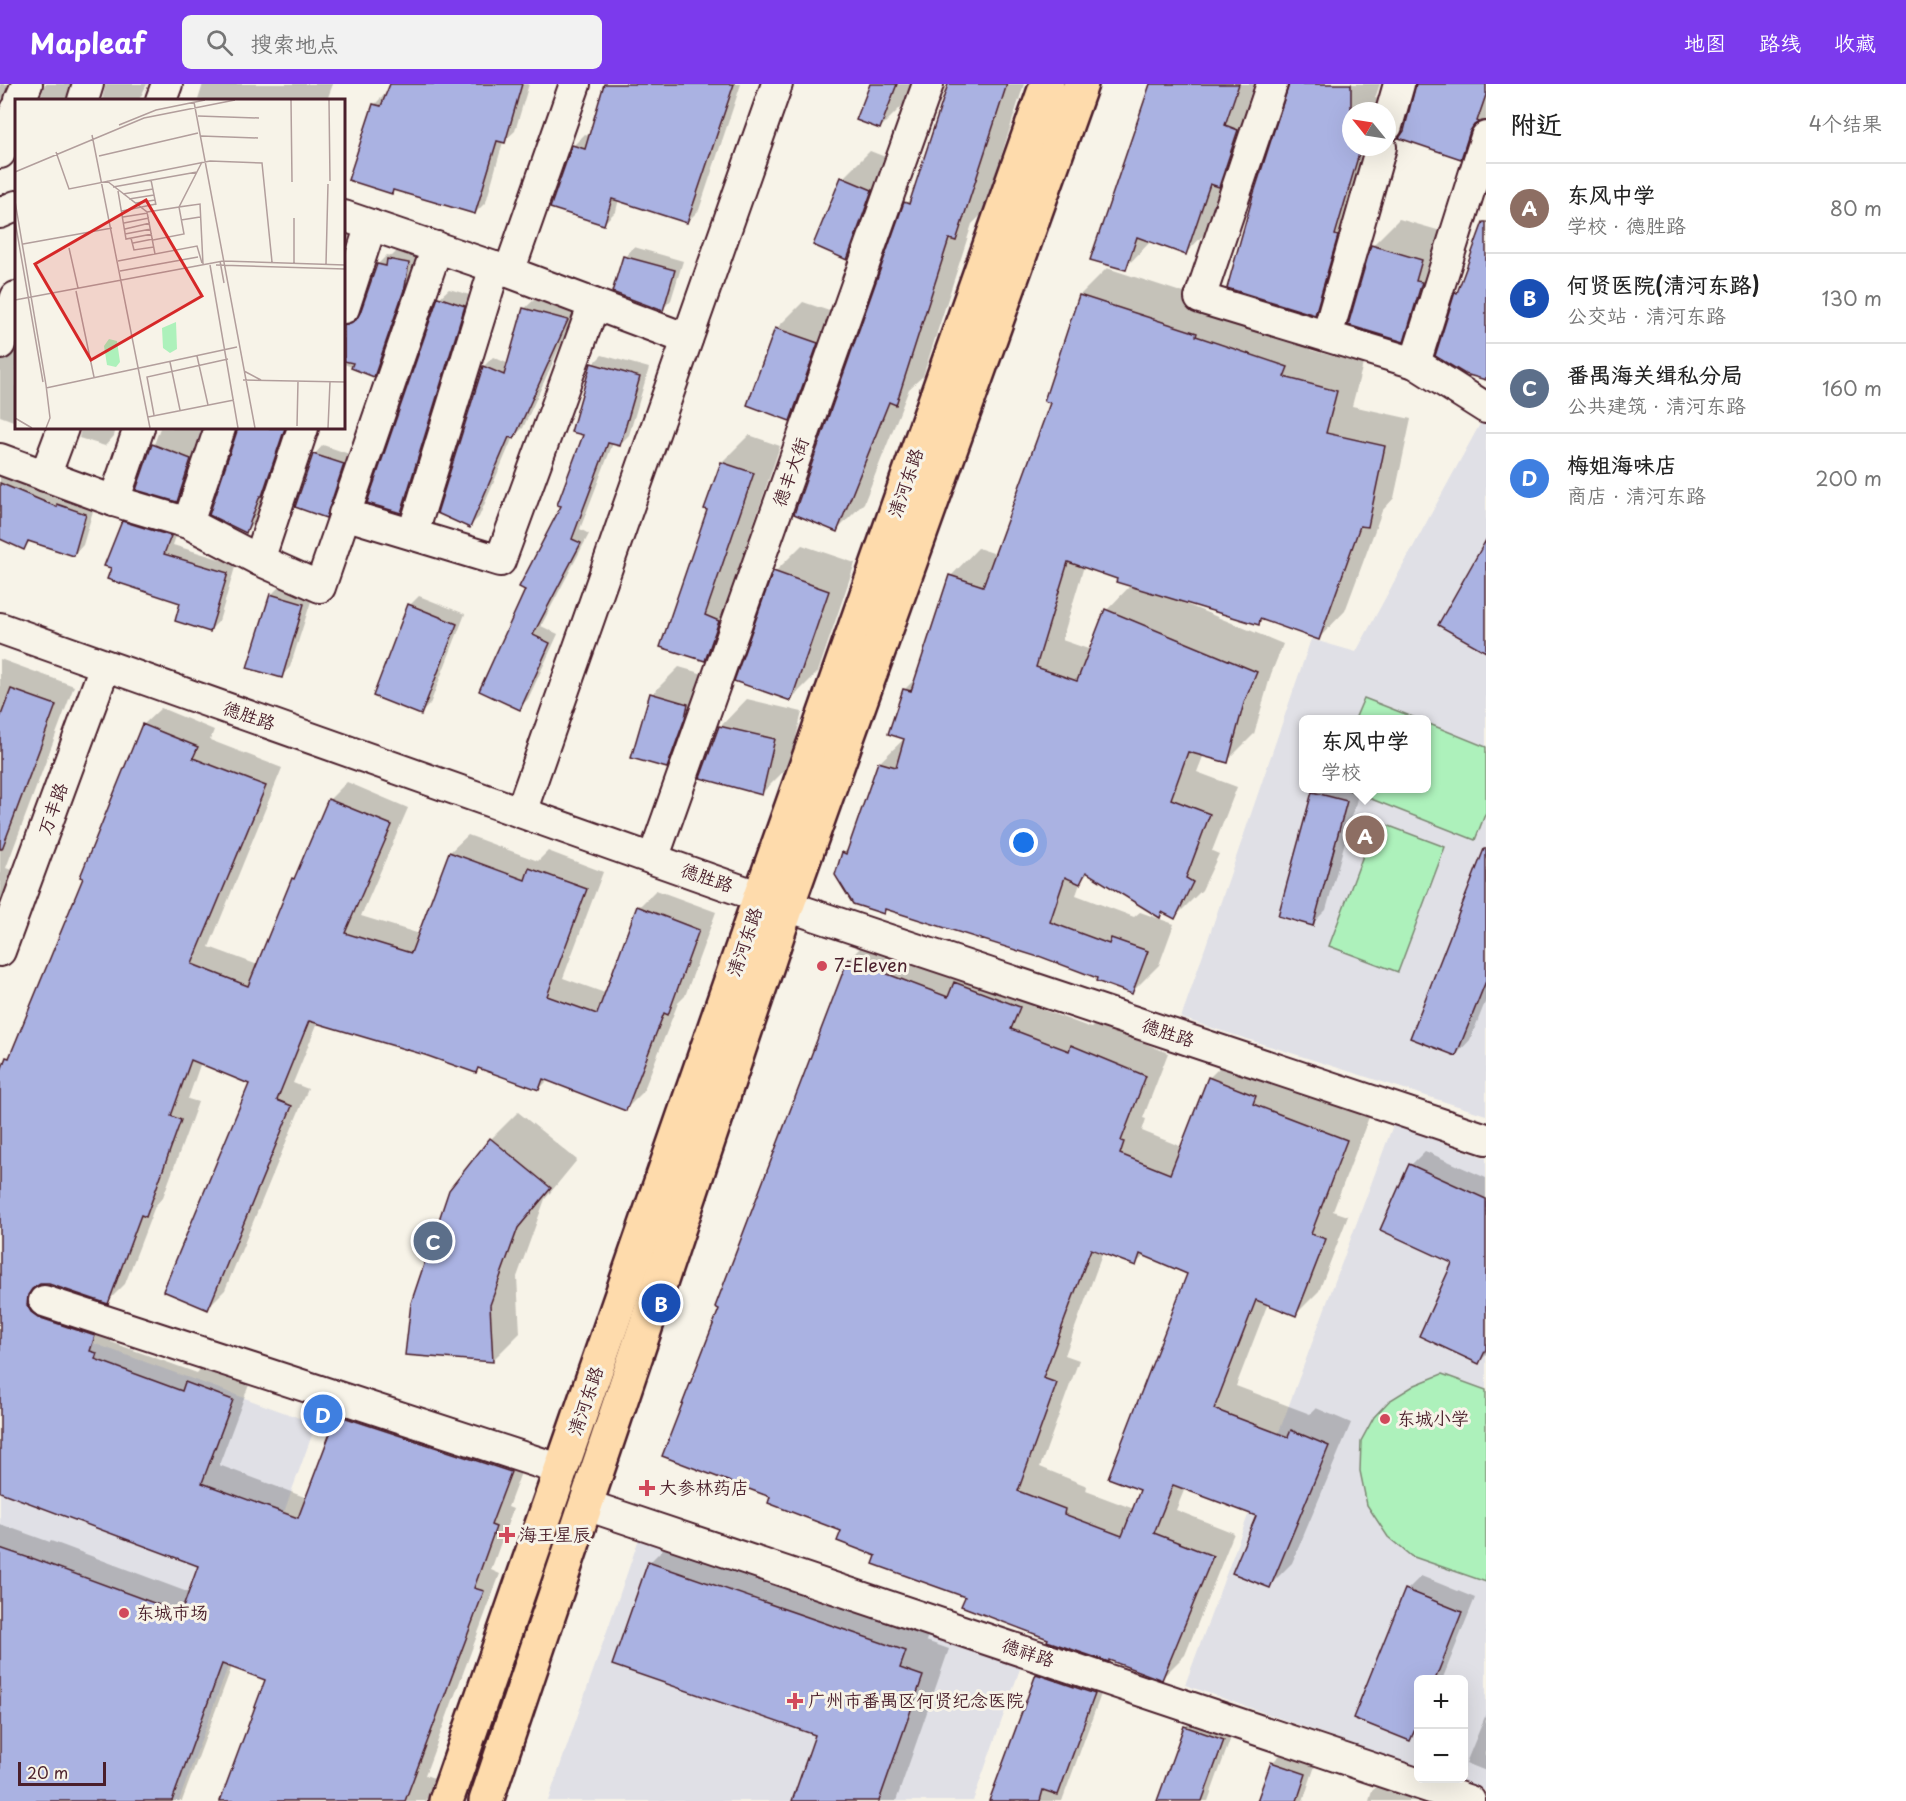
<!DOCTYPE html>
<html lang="zh">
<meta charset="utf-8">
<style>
body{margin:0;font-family:"Playpen Sans","LXGW WenKai TC",sans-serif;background:#f2f2f2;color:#222}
.controls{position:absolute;right:18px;bottom:18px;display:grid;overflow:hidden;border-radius:9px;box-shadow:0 6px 24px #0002}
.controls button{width:54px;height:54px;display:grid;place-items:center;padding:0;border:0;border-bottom:2px solid #e0e0e0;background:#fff;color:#222;font:30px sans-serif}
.compass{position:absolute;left:1342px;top:18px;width:54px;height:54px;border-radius:50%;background:#fff;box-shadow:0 6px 24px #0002;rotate:300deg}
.scale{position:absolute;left:18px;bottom:15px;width:88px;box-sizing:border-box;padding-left:6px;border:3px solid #4a1f2b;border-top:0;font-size:16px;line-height:21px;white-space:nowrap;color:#4a1f2b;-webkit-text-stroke:4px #f7f3e8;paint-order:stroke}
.you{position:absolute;left:1024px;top:759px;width:21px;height:21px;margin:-15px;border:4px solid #fff;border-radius:50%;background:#1a73e8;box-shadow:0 0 0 9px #1a73e833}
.badge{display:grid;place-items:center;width:39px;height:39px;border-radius:50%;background:#7c3aed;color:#fff;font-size:20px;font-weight:700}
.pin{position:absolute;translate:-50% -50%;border:3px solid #fff;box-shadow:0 2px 6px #0006}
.popup{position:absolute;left:1299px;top:631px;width:132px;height:78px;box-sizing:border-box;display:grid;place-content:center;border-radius:9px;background:#fff;filter:drop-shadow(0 2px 4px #0005);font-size:20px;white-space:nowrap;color:#767676}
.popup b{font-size:22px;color:#222}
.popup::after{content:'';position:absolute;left:50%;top:100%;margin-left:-12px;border:12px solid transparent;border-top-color:#fff}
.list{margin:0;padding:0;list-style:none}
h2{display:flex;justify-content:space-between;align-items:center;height:78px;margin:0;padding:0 24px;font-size:26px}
h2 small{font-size:20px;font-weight:400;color:#767676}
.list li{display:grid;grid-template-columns:39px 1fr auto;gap:18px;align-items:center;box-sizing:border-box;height:90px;padding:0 24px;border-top:2px solid #e0e0e0}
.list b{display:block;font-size:22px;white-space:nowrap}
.list p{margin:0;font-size:20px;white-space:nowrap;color:#767676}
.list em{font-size:20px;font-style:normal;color:#767676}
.icon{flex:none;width:33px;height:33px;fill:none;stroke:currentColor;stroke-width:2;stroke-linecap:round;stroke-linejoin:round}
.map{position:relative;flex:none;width:1486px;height:1717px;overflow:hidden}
header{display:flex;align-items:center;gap:36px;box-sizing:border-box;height:84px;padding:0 30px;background:#7c3aed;color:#fff}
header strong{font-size:28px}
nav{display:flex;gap:33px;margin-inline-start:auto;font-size:21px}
.search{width:420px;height:54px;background:#f2f2f2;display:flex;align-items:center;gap:15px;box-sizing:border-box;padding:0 21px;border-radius:9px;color:#767676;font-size:22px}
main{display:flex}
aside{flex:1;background:#fff}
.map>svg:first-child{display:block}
.built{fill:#e0e0e6;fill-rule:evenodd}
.green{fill:#adf1bb;stroke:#7c8873;stroke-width:1.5}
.shadow{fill:#0003;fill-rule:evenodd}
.building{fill:#aab2e2;stroke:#4a1f2b;stroke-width:1.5;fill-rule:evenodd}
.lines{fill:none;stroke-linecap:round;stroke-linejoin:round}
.minor-casing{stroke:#4a1f2b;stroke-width:34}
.major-casing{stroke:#4a1f2b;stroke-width:38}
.minor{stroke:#f7f3e8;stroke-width:30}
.major{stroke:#fedbac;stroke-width:33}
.poi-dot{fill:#d1495b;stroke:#f7f3e8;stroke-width:2}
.labels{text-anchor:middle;stroke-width:6;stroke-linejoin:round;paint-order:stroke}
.street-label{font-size:18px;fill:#4a1f2b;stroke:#f7f3e8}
.poi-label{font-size:18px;fill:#4a1f2b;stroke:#f7f3e8;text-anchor:start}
.inset-road{fill:none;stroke:#b29e9c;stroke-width:1.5}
.view{fill:#d62828;fill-opacity:0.15;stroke:#d62828;stroke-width:3}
.inset-edge{fill:none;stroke:#4a1f2b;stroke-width:3}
</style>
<header>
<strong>Mapleaf</strong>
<div class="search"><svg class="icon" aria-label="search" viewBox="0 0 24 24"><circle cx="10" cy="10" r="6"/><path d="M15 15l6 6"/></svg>搜索地点</div>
<nav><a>地图</a><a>路线</a><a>收藏</a></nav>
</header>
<main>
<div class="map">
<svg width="1486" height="1717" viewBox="0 0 1486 1717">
<rect width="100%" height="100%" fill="#f7f3e8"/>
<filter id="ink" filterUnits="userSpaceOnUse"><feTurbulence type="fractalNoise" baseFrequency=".0167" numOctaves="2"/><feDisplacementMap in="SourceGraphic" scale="12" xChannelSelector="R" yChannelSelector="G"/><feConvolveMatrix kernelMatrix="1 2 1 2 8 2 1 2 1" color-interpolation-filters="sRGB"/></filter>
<g filter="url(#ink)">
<g class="built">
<path d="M1481,338L1486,340V1031L1181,934L1311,555L1356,568ZM1304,636H1426V704H1304Z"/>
<polygon points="1393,1041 1486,1074 1486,1707 1452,1695 1464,1694 1464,1596 1418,1596 1418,1683 1185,1601"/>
<polygon points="35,1238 316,1340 179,1717 0,1717 0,1335"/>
<polygon points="641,1449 1021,1582 973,1717 548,1717"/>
</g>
<g class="green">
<polygon points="1364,614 1418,635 1355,635"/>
<polygon points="1427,639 1486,663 1486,728 1475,756 1346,705 1426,704"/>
<polygon points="1376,737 1445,763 1398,888 1329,862"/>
<polygon points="1442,1290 1486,1306 1486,1498 1411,1472 1388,1453 1367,1421 1360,1387 1361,1357 1374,1333 1389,1317 1415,1301"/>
</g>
<g class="shadow">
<polygon points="0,0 12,0 0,29"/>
<polygon points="45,0 77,0 79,16 40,16"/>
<polygon points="106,0 147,0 139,16 102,16"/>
<polygon points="203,0 333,0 327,16 198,16"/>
<polygon points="391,0 529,0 515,47 503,58 486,118 475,129 394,105 391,108 374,21 385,10 387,11"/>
<polygon points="606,0 741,0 699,126 687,138 619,115 616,127 604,139 573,62 585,50 591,52"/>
<polygon points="872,0 913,0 907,17 880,44"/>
<polygon points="960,0 1024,0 983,129 972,140 923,292 909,305 864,419 837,446 906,119 913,112"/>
<polygon points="1152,0 1254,0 1248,17 1262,21 1210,144 1186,169 1151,157 1125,184"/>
<polygon points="1290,0 1380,0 1375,14 1391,18 1387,27 1351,27 1351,63 1378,63 1339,205 1315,229"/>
<polygon points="1418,0 1486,0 1486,48 1461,73 1405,47"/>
<polygon points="870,67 898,78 874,147 847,174 843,94"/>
<polygon points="1399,135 1448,149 1430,229 1403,256 1372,162"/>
<polygon points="344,159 351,161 344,186"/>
<polygon points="634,163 683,177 671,216 662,226 625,173"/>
<polygon points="397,167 417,170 414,192 383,282 374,291 344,280 344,228 349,232 362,230 378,180 387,171 392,172"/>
<path d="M1107,184L1224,222L1314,256L1310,266L1363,280L1352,322L1411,335L1394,414L1382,427L1345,527L1318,555L1263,534L1258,539L1183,517V519L1283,560L1271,590L1254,650L1227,677L1204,670L1197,688L1237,703L1212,767L1219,770L1202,806L1175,833L1164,828L1160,832L1089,788L1081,797L1076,811L1134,833L1140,828L1174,840L1159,881L1132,908L1099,893L1039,870L887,824L883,828L844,769L850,762L879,679L905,654L890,649L905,605L917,593L951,492L978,464L996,470L1052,318L1080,211ZM1084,482L1119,494L1131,501L1107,526L1091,566L1062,556Z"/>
<polygon points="449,205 473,212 410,418 401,427 439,214"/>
<polygon points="534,216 576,227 523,344 513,353 479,433 470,442 484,282 493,273 509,280 524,225"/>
<polygon points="803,218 844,232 817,308 790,335 776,245"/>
<polygon points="0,265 3,267 16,267 16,338 0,332"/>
<polygon points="602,271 649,284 629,351 619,361 613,359 580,445 589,450 541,542 558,550 528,615 519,624 481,607 563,421 585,350 593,280"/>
<polygon points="81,344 116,344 114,352 105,362 79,354"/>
<polygon points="160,344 207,344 186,407 177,416 138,405"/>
<polygon points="238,344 290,344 255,438 246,447"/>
<polygon points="749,351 780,362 732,504 745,509 732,548 704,576 662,562 709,425 722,378"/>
<polygon points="323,361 352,371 334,423 325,432 314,371"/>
<polygon points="0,390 95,420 83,461 74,471 31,456 24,464 0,454"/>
<polygon points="132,429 179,443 173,461 236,480 219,537 210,546 182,518 113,483 123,439"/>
<polygon points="802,461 855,479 818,588 791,615 775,488"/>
<polygon points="280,502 313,511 290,583 281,593 271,511"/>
<polygon points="419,512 465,530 430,620 421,629 410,521"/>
<polygon points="0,575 74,602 6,784 14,787 0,824"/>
<polygon points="679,583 714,593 694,655 666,683 652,610"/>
<polygon points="747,615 802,628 789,682 762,709 720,643"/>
<polygon points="161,624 214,646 210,656 282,684 209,863 258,881 293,795 298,790 329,716 347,698 408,724 361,832 420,850 450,768 468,751 538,777 548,767 603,788 563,894 605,909 639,823 656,806 716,828 685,912 678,919 643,1008 626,1025 548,996 539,1005 480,983 476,988 425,970 318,938 293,999 308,1005 225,1206 207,1224 251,999 201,978 188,1015 198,1018 163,1113 155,1122 125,1200 107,1218 45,1199 44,1203 113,1252 111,1258 197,1289 204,1281 250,1298 219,1381 307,1414 338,1331 356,1314 528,1370 508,1423 513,1425 491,1486 500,1490 425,1691 434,1694 426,1717 221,1717 267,1595 232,1582 182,1717 0,1717 0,1440 50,1458 51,1457 190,1509 200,1481 0,1406 0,994 7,974 13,968 85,793 143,641"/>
<polygon points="1318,704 1360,704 1326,826 1312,840 1313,709"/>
<polygon points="1486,765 1486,916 1470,956 1456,971 1412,953"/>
<path d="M872,852L1042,900L1033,922L1091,944L1096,939L1168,969L1143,1034L1146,1035L1142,1047L1182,1063L1209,994L1232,971L1275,997L1369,1033L1333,1127L1348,1132L1319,1207L1296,1230L1268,1219L1236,1302L1310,1330L1316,1324L1351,1339L1292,1479L1269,1502L1257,1432L1185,1404L1176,1426L1234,1449L1185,1571L1162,1594L1050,1554L878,1471L843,1446L772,1413L721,1224L849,875ZM1103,1168L1135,1180L1145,1171L1189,1190L1142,1405L1134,1425L1086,1407L1087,1402L1040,1383L1079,1276L1065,1271Z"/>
<polygon points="518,1028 577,1076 545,1115 517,1193 520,1249 493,1276 407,1269 491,1055"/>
<polygon points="1425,1067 1486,1094 1486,1271 1479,1278 1454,1178 1411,1081"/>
<polygon points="677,1451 932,1540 926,1557 949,1565 896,1717 793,1717 817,1650 614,1580 650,1478"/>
<polygon points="1421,1492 1475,1514 1442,1596 1418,1596 1418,1646 1410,1655 1407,1506"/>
<polygon points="1048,1580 1105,1599 1062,1717 991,1717 1037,1591"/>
<polygon points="1486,1630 1486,1687 1466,1679"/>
<polygon points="1196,1632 1234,1645 1208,1717 1158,1717 1185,1643"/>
<polygon points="1283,1668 1316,1679 1303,1717 1259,1717 1272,1679"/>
<polygon points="1387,1693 1428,1717 1369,1717 1372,1707"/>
</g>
<g class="building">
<polygon points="390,0 522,0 505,59 497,57 475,130 393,106 392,110 348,96 373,20 381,22"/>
<polygon points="604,0 734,0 687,139 612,115 604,141 550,124 572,61 585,65"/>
<polygon points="870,0 897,0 880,45 856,36"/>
<polygon points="948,0 1007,0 956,157 949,155 896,321 889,318 837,448 794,430 904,118 909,120"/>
<polygon points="1150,0 1239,0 1225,41 1238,46 1219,103 1210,100 1186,171 1137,153 1126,186 1090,176"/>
<polygon points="1289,0 1351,0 1351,63 1361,63 1335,151 1338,152 1315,231 1227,204 1252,115"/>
<polygon points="1416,0 1486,0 1486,11 1477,37 1479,38 1474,41 1470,47 1461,75 1399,54 1404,47"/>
<polygon points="841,93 872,106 847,176 813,161"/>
<polygon points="1483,138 1486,138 1486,296 1465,290 1435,272 1455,208 1457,209"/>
<polygon points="1371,161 1422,176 1416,197 1422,198 1404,258 1348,241"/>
<polygon points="623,172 675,186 663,227 612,208"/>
<polygon points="387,175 409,179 405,203 374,293 351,284 353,279 344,277 344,241 356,236 360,229 377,180 386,182"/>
<polygon points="1079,211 1197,249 1196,252 1288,283 1284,293 1337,307 1326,349 1385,362 1368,443 1360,442 1319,556 1260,535 1259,541 1116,498 1117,495 1068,478 1036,583 1077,597 1105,525 1257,588 1244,619 1228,679 1188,668 1171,715 1210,730 1186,794 1193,798 1175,835 1162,828 1160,834 1086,788 1080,800 1065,793 1050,838 1109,860 1111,854 1148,867 1132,910 1096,897 1097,894 1039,872 1038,873 885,825 884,830 853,820 835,791 842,768 846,770 878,678 896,683 904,655 888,650 903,605 911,607 949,491 983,502 1050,319 1044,317"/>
<polygon points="438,213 465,222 401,429 367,419"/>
<polygon points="523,224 568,236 514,355 509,353 470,444 437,429 483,282 504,291"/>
<polygon points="775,244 818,259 790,337 747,321"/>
<polygon points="591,279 640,293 620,362 608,359 572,455 581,459 533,551 550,559 520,626 479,607 525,506 519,503 561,422 557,421 583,351 571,348"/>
<polygon points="238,344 285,344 262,412 260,412 246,449 209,431"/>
<polygon points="152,360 191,375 177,418 136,406"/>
<polygon points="313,370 344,380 326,434 295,423"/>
<polygon points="721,378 754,389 705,531 719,537 705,577 660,563 707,426 704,425"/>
<polygon points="0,399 57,423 57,420 86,430 74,472 28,457 24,466 0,455"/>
<polygon points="122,437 171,452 164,470 228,489 210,548 175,537 180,519 107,495 111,484 104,482"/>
<polygon points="1486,456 1486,568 1438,541"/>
<polygon points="773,487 829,507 791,617 734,597"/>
<polygon points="270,510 304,520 282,594 247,584"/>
<polygon points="408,520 457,540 421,631 373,612"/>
<polygon points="11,605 56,621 2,765 0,765 0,634"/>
<polygon points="650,609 688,620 685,634 667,684 631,674"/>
<polygon points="142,640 198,663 193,674 266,702 192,880 248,902 292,794 294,795 328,715 392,741 345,849 411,869 449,768 525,796 529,784 587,805 547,912 597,930 637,822 699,846 668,931 664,929 626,1027 543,995 539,1006 478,984 476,989 425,971 309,937 277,1016 292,1022 208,1226 163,1207 249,1000 191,976 171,1032 181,1036 146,1133 141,1131 108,1220 49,1200 40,1200 32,1205 28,1211 27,1221 31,1228 38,1233 95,1252 90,1267 97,1269 95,1275 182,1307 185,1298 233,1316 202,1399 298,1434 337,1331 511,1388 491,1441 496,1443 474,1504 484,1507 405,1717 220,1717 265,1596 222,1580 172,1717 0,1717 0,1464 32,1475 32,1474 181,1529 198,1482 0,1408 0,989 6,973 9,974 83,794 80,793"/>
<polygon points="719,642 775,655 762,711 700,694"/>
<polygon points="1312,708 1347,717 1313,842 1278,832"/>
<polygon points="1484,765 1486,765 1486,897 1456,972 1410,954"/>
<path d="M848,875L948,913L954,898L1020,923L1011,945L1069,967L1071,961L1146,992L1121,1057L1124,1058L1120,1070L1170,1090L1208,993L1256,1012L1253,1020L1347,1056L1311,1150L1326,1155L1296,1232L1256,1216L1214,1325L1288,1353L1291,1346L1329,1362L1270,1504L1232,1489L1256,1432L1173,1401L1154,1449L1213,1472L1162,1596L1109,1576V1578L1047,1557L1048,1555L961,1522L965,1513L873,1480L876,1472L837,1457L841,1447L768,1419L770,1413L662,1372L719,1225L715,1223ZM1091,1165L1136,1182L1140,1170L1187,1190L1108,1394L1140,1406L1122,1452L1064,1430L1065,1425L1018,1407L1057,1299L1043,1294Z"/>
<polygon points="490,1054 551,1104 518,1144 490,1221 493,1278 405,1271 411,1219 449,1106"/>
<polygon points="1409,1080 1486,1115 1486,1265 1479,1280 1419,1252 1452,1179 1380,1146"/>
<polygon points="648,1478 906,1567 900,1584 923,1592 879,1717 792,1717 815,1651 612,1581"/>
<polygon points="1405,1505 1462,1528 1435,1596 1419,1596 1419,1636 1410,1657 1353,1634"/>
<polygon points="1036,1590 1095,1610 1081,1648 1058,1711 1043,1706 1040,1717 989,1717"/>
<polygon points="1184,1642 1224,1656 1202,1717 1157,1717"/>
<polygon points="1271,1678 1306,1690 1297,1717 1257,1717"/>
</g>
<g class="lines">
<g class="minor-casing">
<g id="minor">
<polyline points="1272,0 1200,214 1415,279 1486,324"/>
<polyline points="20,16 27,0"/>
<polyline points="83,16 88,0"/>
<polyline points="161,16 167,0"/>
<polyline points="1387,42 1399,0"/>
<polyline points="0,69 16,26"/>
<polyline points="0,129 16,122"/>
<polyline points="344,132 509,188 687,255"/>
<polyline points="509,188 575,0"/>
<polyline points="344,224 371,141"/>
<polyline points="1327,252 1381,63"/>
<polyline points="0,260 16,213"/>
<polyline points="1415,279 1486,53"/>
<polyline points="0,375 114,417 188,439 259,476 320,503 437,163"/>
<polyline points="45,392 63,344"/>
<polyline points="114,417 139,344"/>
<polyline points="344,430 500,477 594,220"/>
<polyline points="188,439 220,344"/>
<polyline points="413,449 495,183"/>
<polyline points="259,476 303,344"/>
<polyline points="0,544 760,813 1486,1055"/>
<polyline points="521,728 777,0"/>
<polyline points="653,775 928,0"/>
<polyline points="0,867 105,582"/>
<polyline points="44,1217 562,1386"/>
<polyline points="586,1421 1470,1717"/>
</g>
</g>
<g class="major-casing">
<g id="major">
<polyline points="446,1717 760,813 1047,0"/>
<polyline points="486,1717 787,822 1081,0"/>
</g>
</g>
<use href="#minor" class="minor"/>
<use href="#major" class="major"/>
</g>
</g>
<g class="poi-dot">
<circle cx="822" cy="882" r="6"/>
<circle cx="1385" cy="1335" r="6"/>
<path d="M644 1395h6v6h6v6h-6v6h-6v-6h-6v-6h6z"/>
<path d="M504 1442h6v6h6v6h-6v6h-6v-6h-6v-6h6z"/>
<circle cx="124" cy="1529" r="6"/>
<path d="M792 1608h6v6h6v6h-6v6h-6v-6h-6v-6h6z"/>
</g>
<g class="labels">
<g class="street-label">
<text transform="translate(791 388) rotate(-70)" y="6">德丰大街</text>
<text transform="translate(906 399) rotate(-71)" y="6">清河东路</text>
<text transform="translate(249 632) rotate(19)" y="6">德胜路</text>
<text transform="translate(53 725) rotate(-70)" y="6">万丰路</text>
<text transform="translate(707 794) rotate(19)" y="6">德胜路</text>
<text transform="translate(745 858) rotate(-71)" y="6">清河东路</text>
<text transform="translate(1168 949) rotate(18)" y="6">德胜路</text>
<text transform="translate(586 1317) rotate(-71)" y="6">清河东路</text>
<text transform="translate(1028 1569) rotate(18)" y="6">德祥路</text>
</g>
<g class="poi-label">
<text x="834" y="888">7-Eleven</text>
<text x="1397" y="1341">东城小学</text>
<text x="659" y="1410">大参林药店</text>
<text x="519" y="1457">海王星辰</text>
<text x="136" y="1535">东城市场</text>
<text x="808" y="1623">广州市番禺区何贤纪念医院</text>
</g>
</g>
<g transform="translate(15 15)">
<rect width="330" height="330" fill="#f7f3e8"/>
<path d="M161,223L162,250L155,254L148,249L147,229ZM94,240L102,242L105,263L101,268L92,266L89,247Z" fill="#adf1bb"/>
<path class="inset-road" d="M276,1L277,83M314,1L315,82M179,3L240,329M183,17L244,19M104,26L141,11L190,1M77,36L135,329M186,37L243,39M41,53L54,90L195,62L247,64L257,163M84,57L183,34M0,73L129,19L220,1M136,81L141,106M92,82L132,113L140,155M98,88L182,73M103,92L111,140L137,135M108,95L138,90M114,100L139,96M0,102L31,286L35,319L31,329M121,104L140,101M107,112L141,105M132,113L164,108L187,63M108,118L133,114M279,119V164M166,121L185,118M0,122L28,283M109,124L134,119M110,130L135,124M110,135L136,130M116,139L119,151L139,148M138,141L169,135L164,108L185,105L188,165M118,144L138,140M8,145L97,129M54,149L63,189M103,162L182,147L187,164M205,162L209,184M311,165L313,85M195,166L223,329M201,166L330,170M105,172L183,158M61,192L79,278M0,201L208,162L330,166M182,257L193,306M155,263L165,311M229,272L246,281M228,281L330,283M31,289L222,248M139,316L132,278L213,260M133,318L219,301M0,319L17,329M282,327L283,282M313,329L315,283"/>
<path class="view" d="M131,101L187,197L76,261L20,165Z"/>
<rect width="330" height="330" class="inset-edge"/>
</g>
</svg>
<div class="controls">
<button>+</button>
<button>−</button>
</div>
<svg class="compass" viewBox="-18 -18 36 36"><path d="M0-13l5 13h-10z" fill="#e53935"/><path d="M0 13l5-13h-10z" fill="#767676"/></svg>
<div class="scale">20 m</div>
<div class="you"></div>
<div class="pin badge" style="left:1365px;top:751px;background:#8d6e63">A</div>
<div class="popup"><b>东风中学</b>学校</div>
<div class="pin badge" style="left:661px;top:1219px;background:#1a4fb4">B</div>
<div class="pin badge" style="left:433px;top:1157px;background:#5c6f8a">C</div>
<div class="pin badge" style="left:323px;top:1330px;background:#3f7fe0">D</div>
</div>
<aside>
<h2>附近<small>4个结果</small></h2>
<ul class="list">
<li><span class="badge" style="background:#8d6e63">A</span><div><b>东风中学</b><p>学校 · 德胜路</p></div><em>80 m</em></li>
<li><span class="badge" style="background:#1a4fb4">B</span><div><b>何贤医院(清河东路)</b><p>公交站 · 清河东路</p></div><em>130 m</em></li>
<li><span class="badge" style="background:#5c6f8a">C</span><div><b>番禺海关缉私分局</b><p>公共建筑 · 清河东路</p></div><em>160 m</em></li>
<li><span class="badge" style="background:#3f7fe0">D</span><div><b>梅姐海味店</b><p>商店 · 清河东路</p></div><em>200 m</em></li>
</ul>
</aside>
</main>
